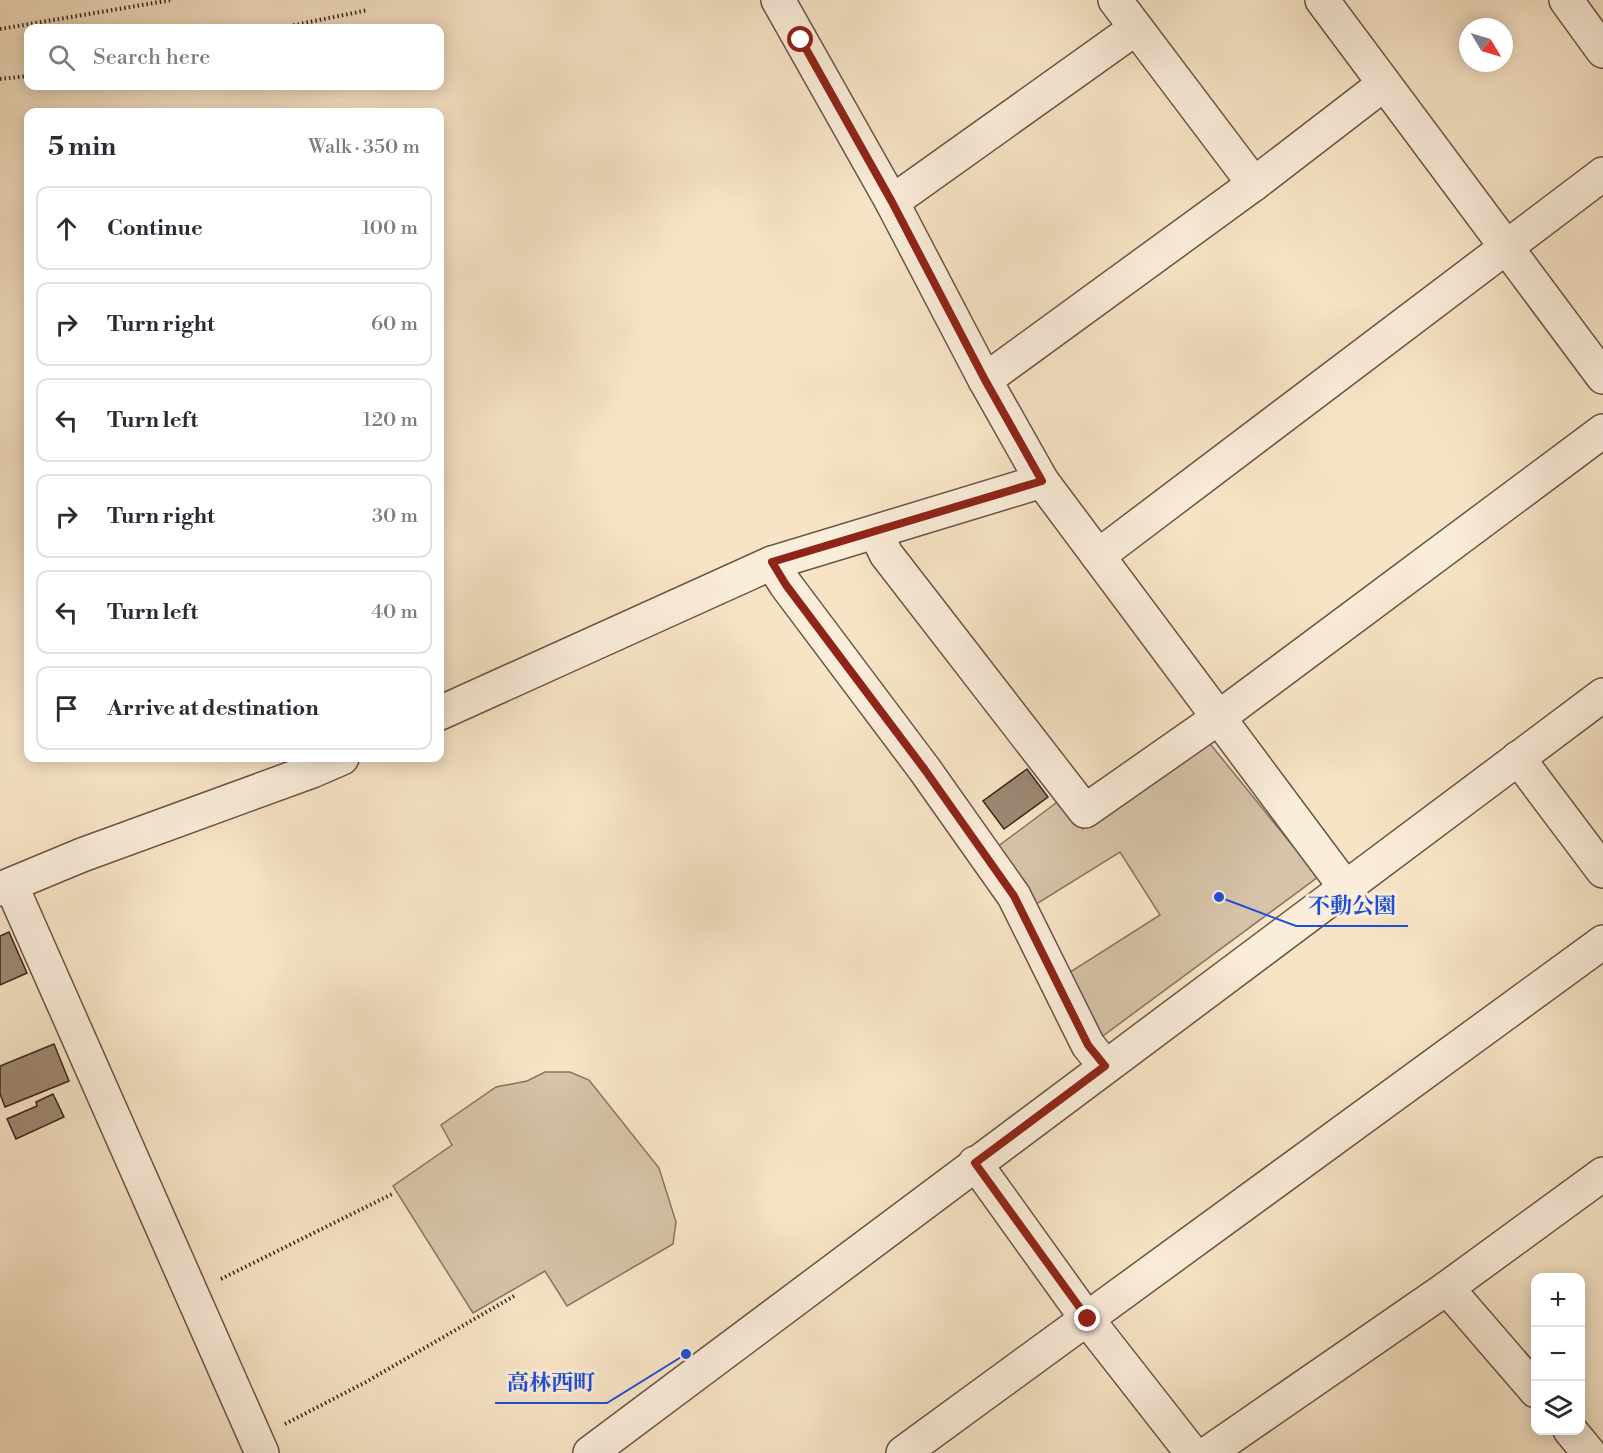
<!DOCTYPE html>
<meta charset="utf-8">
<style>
body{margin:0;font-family:"Libre Bodoni","Noto Serif JP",serif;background:#f7f7f7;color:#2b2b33}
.controls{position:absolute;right:18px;bottom:18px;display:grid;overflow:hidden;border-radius:12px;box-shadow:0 3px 15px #0003}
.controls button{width:54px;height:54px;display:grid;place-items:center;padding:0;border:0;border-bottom:2px solid #e1e1e2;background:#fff;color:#2b2b33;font:30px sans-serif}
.compass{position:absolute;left:1459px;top:18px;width:54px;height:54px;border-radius:50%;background:#fff;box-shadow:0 3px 15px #0003;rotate:128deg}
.stop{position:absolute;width:18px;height:18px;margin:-14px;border:4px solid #8f2418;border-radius:50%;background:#fff}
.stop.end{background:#8f2418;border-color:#fff;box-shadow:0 2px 6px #0008}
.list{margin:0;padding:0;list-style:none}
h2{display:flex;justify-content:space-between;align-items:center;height:78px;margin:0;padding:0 24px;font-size:26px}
h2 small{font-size:20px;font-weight:400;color:#7c7c81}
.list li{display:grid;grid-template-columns:39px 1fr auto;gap:18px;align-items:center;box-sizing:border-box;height:84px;margin:0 12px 12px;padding:0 12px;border:2px solid #e1e1e2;border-radius:12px}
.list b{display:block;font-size:22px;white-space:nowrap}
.list em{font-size:20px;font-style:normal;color:#7c7c81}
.icon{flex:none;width:33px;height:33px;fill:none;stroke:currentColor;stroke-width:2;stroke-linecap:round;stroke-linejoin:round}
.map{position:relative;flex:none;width:1603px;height:1453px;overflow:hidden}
.search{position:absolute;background:#fff;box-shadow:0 3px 15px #0003;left:24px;top:24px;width:420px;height:66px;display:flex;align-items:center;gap:15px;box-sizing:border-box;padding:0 21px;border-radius:12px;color:#7c7c81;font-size:22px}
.panel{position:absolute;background:#fff;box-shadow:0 3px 15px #0003;left:24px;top:108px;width:420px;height:654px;border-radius:12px}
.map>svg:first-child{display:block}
.green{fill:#d7c3a9;stroke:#897462;stroke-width:1.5}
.building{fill:#9d8873;stroke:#3b241a;stroke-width:1.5}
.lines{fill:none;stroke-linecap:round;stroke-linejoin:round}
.minor-casing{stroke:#6a5445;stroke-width:36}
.path{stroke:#3b241a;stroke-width:4;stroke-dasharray:1.5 3;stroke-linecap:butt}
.minor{stroke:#faedda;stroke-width:33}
.route{stroke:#8f2418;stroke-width:8}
.leader{fill:none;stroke:#1d4ed8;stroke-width:2}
.callout-dot{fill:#1d4ed8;stroke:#faedda;stroke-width:2}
.callout-label{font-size:22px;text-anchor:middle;font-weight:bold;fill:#1d4ed8;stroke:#faedda;stroke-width:6;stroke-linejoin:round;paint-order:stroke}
</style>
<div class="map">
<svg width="1603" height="1453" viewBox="0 0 1603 1453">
<rect width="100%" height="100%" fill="#f7e4c6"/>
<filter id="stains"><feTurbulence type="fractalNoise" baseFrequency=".00333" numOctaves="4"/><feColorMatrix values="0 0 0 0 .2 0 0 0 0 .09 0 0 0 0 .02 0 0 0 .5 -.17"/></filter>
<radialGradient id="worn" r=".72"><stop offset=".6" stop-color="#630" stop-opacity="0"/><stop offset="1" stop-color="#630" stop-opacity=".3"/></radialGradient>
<g class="green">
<polygon points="1207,740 1318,877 1096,1041 1064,976 1160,915 1120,852 1030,908 993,850 1060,800 1083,829"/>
<polygon points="545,1072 570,1072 589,1080 659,1168 676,1222 673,1244 567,1306 545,1271 473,1313 393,1186 452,1145 441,1125 496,1087 527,1081"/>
</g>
<g class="building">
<polygon points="1027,769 1048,797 1004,829 983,801"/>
<polygon points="9,932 27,973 0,985 0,936"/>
<polygon points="54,1044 69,1081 5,1107 0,1094 0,1066"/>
<polygon points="53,1094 64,1117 16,1139 7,1119 37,1106 36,1102"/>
</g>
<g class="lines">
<g class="minor-casing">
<g id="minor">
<polyline points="778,0 892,202 985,380 1042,481 1345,887"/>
<polyline points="1115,0 1254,184"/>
<polyline points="1322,0 1603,377"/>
<polyline points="1566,0 1603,51"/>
<polyline points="892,202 1136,28"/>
<polyline points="985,380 1254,184 1384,84"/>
<polyline points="876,533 886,554 1085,811 1218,718 1603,431"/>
<polyline points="1098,556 1603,174"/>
<polyline points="772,563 786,585 925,770 1014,896 1088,1045 1105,1066"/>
<polyline points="440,713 772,563 1042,481"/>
<polyline points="1518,758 1603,871"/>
<polyline points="11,885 262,1453"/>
<polyline points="0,889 82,855 312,771 342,758"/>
<polyline points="975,1163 1087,1319 1192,1453"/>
<polyline points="1447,1288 1536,1391"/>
<polyline points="1570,1430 1589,1453"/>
<polyline points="590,1453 1603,695"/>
<polyline points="903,1453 1603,942"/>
<polyline points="1208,1453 1447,1288 1603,1174"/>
</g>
</g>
<g class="path">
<polyline points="280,28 368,10"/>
<polyline points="0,29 171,0"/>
<polyline points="0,79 28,76"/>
<polyline points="221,1279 392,1194"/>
<polyline points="285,1424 366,1382 514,1296"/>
</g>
<use href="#minor" class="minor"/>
</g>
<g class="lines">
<polyline class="route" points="801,40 892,202 985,380 1042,481 772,562 786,585 925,770 1014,896 1088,1045 1105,1066 975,1163 1088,1319"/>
</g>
<path class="leader" d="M1219 897L1296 926H1408M686 1354L607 1403H495"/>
<g class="callout-dot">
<circle cx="1219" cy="897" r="6"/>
<circle cx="686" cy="1354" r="6"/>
</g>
<g class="callout-label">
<text x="1352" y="913">不動公園</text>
<text x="551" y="1390">高林西町</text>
</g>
<rect width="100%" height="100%" filter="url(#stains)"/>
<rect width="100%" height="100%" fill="url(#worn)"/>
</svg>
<div class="controls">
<button>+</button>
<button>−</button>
<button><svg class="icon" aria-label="layers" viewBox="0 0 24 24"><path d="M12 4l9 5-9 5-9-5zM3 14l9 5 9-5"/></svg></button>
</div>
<svg class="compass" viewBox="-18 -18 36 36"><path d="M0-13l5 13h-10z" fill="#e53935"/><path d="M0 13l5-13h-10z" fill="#7c7c81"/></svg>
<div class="stop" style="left:801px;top:40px"></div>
<div class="stop end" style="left:1088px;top:1319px"></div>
<div class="search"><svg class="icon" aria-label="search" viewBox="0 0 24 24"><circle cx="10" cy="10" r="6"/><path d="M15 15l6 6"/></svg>Search here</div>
<section class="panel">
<h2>5 min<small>Walk · 350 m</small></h2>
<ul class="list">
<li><svg class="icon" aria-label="ahead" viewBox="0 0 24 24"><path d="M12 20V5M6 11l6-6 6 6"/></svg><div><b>Continue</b></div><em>100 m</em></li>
<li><svg class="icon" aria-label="right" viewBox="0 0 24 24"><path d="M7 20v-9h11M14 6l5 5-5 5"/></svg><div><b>Turn right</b></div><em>60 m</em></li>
<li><svg class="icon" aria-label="left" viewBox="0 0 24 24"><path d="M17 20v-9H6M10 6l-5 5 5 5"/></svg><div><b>Turn left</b></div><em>120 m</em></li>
<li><svg class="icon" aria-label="right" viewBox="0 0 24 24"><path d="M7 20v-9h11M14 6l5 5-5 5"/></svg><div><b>Turn right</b></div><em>30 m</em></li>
<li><svg class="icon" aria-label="left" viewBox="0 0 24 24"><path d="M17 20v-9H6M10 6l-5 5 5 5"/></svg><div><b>Turn left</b></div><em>40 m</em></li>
<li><svg class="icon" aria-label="arrive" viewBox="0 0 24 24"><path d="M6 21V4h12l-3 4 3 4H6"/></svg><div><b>Arrive at destination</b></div></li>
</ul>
</section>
</div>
